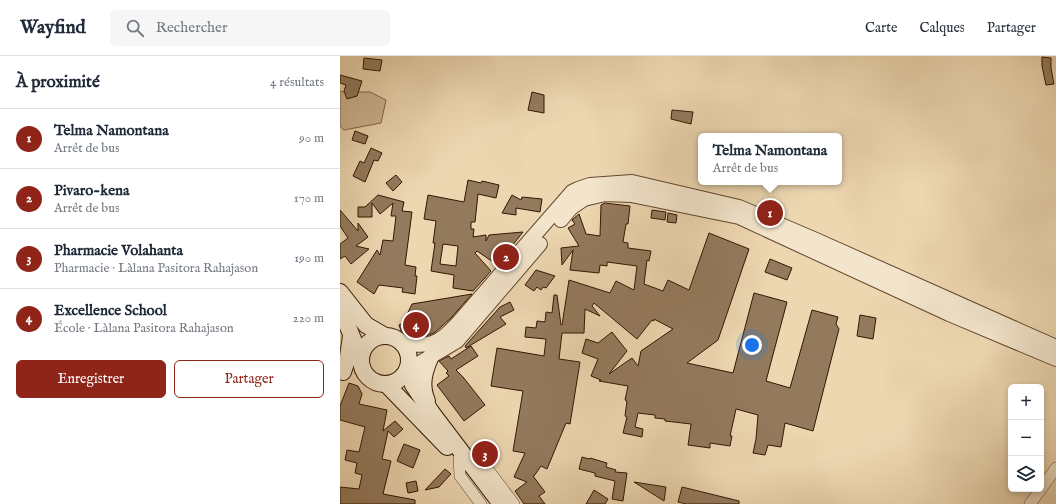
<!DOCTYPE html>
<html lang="fr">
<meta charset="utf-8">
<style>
body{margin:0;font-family:"IM FELL English",serif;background:#f6f6f7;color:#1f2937}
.controls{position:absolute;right:12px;bottom:12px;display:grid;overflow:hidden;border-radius:6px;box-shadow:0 2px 6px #0003}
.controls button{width:36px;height:36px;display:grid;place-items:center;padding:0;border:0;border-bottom:1px solid #e0e1e3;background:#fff;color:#1f2937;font:20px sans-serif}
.you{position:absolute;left:412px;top:289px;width:14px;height:14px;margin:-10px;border:3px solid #fff;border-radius:50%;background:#1a73e8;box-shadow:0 0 0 6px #1a73e833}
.badge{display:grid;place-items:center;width:26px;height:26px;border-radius:50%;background:#8f2418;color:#fff;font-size:13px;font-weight:700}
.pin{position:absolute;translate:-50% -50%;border:2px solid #fff;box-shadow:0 1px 4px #0006}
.popup{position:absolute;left:358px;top:77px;width:144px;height:52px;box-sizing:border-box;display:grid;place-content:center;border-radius:6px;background:#fff;filter:drop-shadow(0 1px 3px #0005);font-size:13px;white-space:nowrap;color:#747a83}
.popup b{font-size:15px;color:#1f2937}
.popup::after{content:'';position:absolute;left:50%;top:100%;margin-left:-8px;border:8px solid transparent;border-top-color:#fff}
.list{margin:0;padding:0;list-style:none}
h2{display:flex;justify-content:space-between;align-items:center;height:52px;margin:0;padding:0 16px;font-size:17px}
h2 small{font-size:13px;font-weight:400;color:#747a83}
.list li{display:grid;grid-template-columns:26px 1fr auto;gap:12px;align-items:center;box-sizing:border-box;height:60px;padding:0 16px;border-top:1px solid #e0e1e3}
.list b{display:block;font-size:15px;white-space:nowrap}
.list p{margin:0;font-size:13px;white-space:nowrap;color:#747a83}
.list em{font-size:13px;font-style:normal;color:#747a83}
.actions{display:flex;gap:8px;padding:12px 16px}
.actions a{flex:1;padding:9px 0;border:1px solid #8f2418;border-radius:6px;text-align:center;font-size:14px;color:#8f2418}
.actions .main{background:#8f2418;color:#fff}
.icon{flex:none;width:22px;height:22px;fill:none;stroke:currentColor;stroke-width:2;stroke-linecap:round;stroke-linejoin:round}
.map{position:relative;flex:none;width:716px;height:448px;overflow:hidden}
header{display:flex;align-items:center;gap:24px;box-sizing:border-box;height:56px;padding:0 20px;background:#fff;border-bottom:1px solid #e0e1e3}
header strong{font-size:19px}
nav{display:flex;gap:22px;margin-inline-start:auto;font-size:14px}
.search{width:280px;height:36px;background:#f6f6f7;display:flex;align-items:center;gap:10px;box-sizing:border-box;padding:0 14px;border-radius:6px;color:#747a83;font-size:15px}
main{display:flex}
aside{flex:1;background:#fff}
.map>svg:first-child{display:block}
.green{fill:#cdb693;stroke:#80664a}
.building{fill:#947a5d;stroke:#331601;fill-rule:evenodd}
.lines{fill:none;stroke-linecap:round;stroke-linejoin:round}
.minor-casing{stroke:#62462d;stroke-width:12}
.tertiary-casing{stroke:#62462d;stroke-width:16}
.secondary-casing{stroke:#331601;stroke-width:18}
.minor{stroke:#f3e5cc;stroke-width:11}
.tertiary{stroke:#f3e5cc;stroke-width:14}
.secondary{stroke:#f3e5cc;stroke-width:16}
</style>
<header>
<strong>Wayfind</strong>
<div class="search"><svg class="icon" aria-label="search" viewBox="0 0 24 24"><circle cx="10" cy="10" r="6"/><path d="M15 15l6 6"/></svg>Rechercher</div>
<nav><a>Carte</a><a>Calques</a><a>Partager</a></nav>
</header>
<main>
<aside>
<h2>À proximité<small>4 résultats</small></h2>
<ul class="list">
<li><span class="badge">1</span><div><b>Telma Namontana</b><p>Arrêt de bus</p></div><em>90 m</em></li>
<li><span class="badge">2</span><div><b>Pivaro-kena</b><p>Arrêt de bus</p></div><em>170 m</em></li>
<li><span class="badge">3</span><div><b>Pharmacie Volahanta</b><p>Pharmacie · Làlana Pasitora Rahajason</p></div><em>190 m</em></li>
<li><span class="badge">4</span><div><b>Excellence School</b><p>École · Làlana Pasitora Rahajason</p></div><em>220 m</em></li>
</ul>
<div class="actions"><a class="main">Enregistrer</a><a>Partager</a></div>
</aside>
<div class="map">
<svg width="716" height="448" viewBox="0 0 716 448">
<rect width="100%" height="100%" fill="#edd7b1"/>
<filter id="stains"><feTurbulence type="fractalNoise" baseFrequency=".005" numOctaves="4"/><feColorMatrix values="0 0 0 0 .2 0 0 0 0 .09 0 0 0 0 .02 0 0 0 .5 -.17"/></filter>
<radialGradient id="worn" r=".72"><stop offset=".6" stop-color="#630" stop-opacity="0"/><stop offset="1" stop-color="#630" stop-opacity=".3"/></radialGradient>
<polygon class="green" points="0,35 4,36 30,36 46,44 41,67 4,74 0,70"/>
<g class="building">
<polygon points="702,1 711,2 711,12 714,28 706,29 702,10"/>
<polygon points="24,2 42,4 40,15 23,13"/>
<polygon points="0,19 22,25 17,40 7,43 4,35 6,29 0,27"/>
<polygon points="192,36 204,39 204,57 188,54"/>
<polygon points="332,54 353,56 351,68 331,63"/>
<polygon points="15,75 28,80 25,88 12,84"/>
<polygon points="31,92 42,97 38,105 34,104 25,126 13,120 20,105 24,107"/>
<polygon points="56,119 62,126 53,135 46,127"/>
<path d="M128,124L141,127L142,125L159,129L156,142L138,138L135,166H131V173H134L133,181L146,179V185L149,179L183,176L161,204H160L156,208L137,195L135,197L151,215L133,235L113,232L114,219L91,215L95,187H93L96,165L84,163L88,139L124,146ZM103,188L118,190L116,210L100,208Z"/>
<polygon points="38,139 64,146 62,155 72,156 65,209 76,211 75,220 77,220 75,238 62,236 63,232 39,229 34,238 17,226 37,194 40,199 43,184 53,185 56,160 51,160 53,147 40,158 32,147 32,161 18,161 18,151 25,151"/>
<polygon points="172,139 181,144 182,141 202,143 200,156 176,152 176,159 162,157"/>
<polygon points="265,147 290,150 288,168 286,168 283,186 288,187 288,192 311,195 309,205 307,204 304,228 323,235 328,224 349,234 369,177 409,193 378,284 347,307 393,317 414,237 447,246 426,325 450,332 472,254 498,261 496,268 499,273 473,375 445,367 441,391 428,389 425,399 413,397 416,383 418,359 396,353 390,380 392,380 390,390 370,387 370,392 348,389 351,368 325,365 325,363 315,362 315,359 298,357 295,371 303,373 302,381 283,377 287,361 285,360 287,345 285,344 288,330 259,325 261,324 251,320 258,303 242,297 246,283 258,287 272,276 287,295 269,318 292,302 298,310 301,295 333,273 314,263 314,265 312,264 297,283 254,247 252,250 260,260 245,253 244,277 222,277 219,303 240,306 230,368 226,367 207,413 201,410 194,420 193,420 205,436 199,440 205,448 184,448 175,435 187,426 174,421 185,397 173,395 183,335 151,330 157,292 204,300 206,283 185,281 186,271 196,272 197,265 205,266 206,256 212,257 214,239 217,239 221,269 222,269 229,224 270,237 276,225 294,234 297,210 267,206 267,210 260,209 259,217 230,214 233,194 222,209 221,192 239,190 228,172 235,168 232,164 239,158 246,178 260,180 261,149"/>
<polygon points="0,154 18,175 18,167 28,181 16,190 29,193 11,208 5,200 0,203 0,188 8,182 0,170"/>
<polygon points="312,154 326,156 325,164 311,162"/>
<polygon points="328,157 337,159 336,167 327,166"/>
<polygon points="430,203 452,212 447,224 425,216"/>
<polygon points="196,214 215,220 206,232 203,231 201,234 197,231 194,235 185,229"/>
<polygon points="132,238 111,262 94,277 86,280 63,280 59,269 63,267 72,248"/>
<polygon points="170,246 174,254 160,261 166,268 126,292 125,290 160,251"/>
<polygon points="520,259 536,262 533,283 517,280"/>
<polygon points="131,290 138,300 116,314 123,321 145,349 124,365 97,329 109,320 106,317 108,315 99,305 109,300 111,303"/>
<polygon points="9,327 18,330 22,338 19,348 47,354 43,375 55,365 63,373 54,381 48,375 42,403 51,405 43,438 75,444 75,448 0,448 0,431 19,433 22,419 15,417 17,407 5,404 7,394 19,396 25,371 0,364 0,350"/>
<polygon points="64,388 80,394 73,412 57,405"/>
<polygon points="242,401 249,403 250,402 267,407 266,411 276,414 275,416 287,417 283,445 272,443 275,425 255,420 255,417 239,413"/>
<polygon points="105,413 111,418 110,419 99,431 85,434"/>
<polygon points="76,425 78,435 68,437 66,427"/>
<polygon points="294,426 326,431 324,445"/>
<polygon points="342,431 399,445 399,448 346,448 338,446"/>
<polygon points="254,434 268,443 265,448 246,448"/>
</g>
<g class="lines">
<g class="minor-casing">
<g id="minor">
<polyline points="124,399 140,403 174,448"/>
<polyline points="119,402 120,420 141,448"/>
<polyline points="701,433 716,412"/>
<polyline points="690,448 701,433"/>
</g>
</g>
<g class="tertiary-casing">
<g id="tertiary">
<polyline points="221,164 231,152 244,143 265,138 291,139 399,161 609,258 716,303"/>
<path d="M63,288C92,290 97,289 117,268L232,136L238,133L250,129L292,126L399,151L476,184L716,291"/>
<polyline points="69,309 78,308 117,285 200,188"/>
</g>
</g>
<g class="secondary-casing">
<g id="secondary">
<polyline points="0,236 26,269 45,280"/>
<path d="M0,256C10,270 13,287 21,302"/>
<circle cx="45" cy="304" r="24"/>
<polyline points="68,314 73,329 92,357 161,448"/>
<polyline points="3,316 8,301 11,280"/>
<polyline points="47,329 107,391"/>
<path d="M87,345C80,329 84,315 91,300"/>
</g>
</g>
<use href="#minor" class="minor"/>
<use href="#tertiary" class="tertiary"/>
<use href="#secondary" class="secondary"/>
</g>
<rect width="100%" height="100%" filter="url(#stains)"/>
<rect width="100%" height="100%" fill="url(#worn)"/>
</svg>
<div class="controls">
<button>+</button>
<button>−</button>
<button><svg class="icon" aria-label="layers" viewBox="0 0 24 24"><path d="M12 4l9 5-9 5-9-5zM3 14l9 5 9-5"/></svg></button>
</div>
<div class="you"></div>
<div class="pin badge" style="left:430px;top:157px">1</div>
<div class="popup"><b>Telma Namontana</b>Arrêt de bus</div>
<div class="pin badge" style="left:166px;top:201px">2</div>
<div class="pin badge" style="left:145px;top:398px">3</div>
<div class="pin badge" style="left:76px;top:269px">4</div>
</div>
</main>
